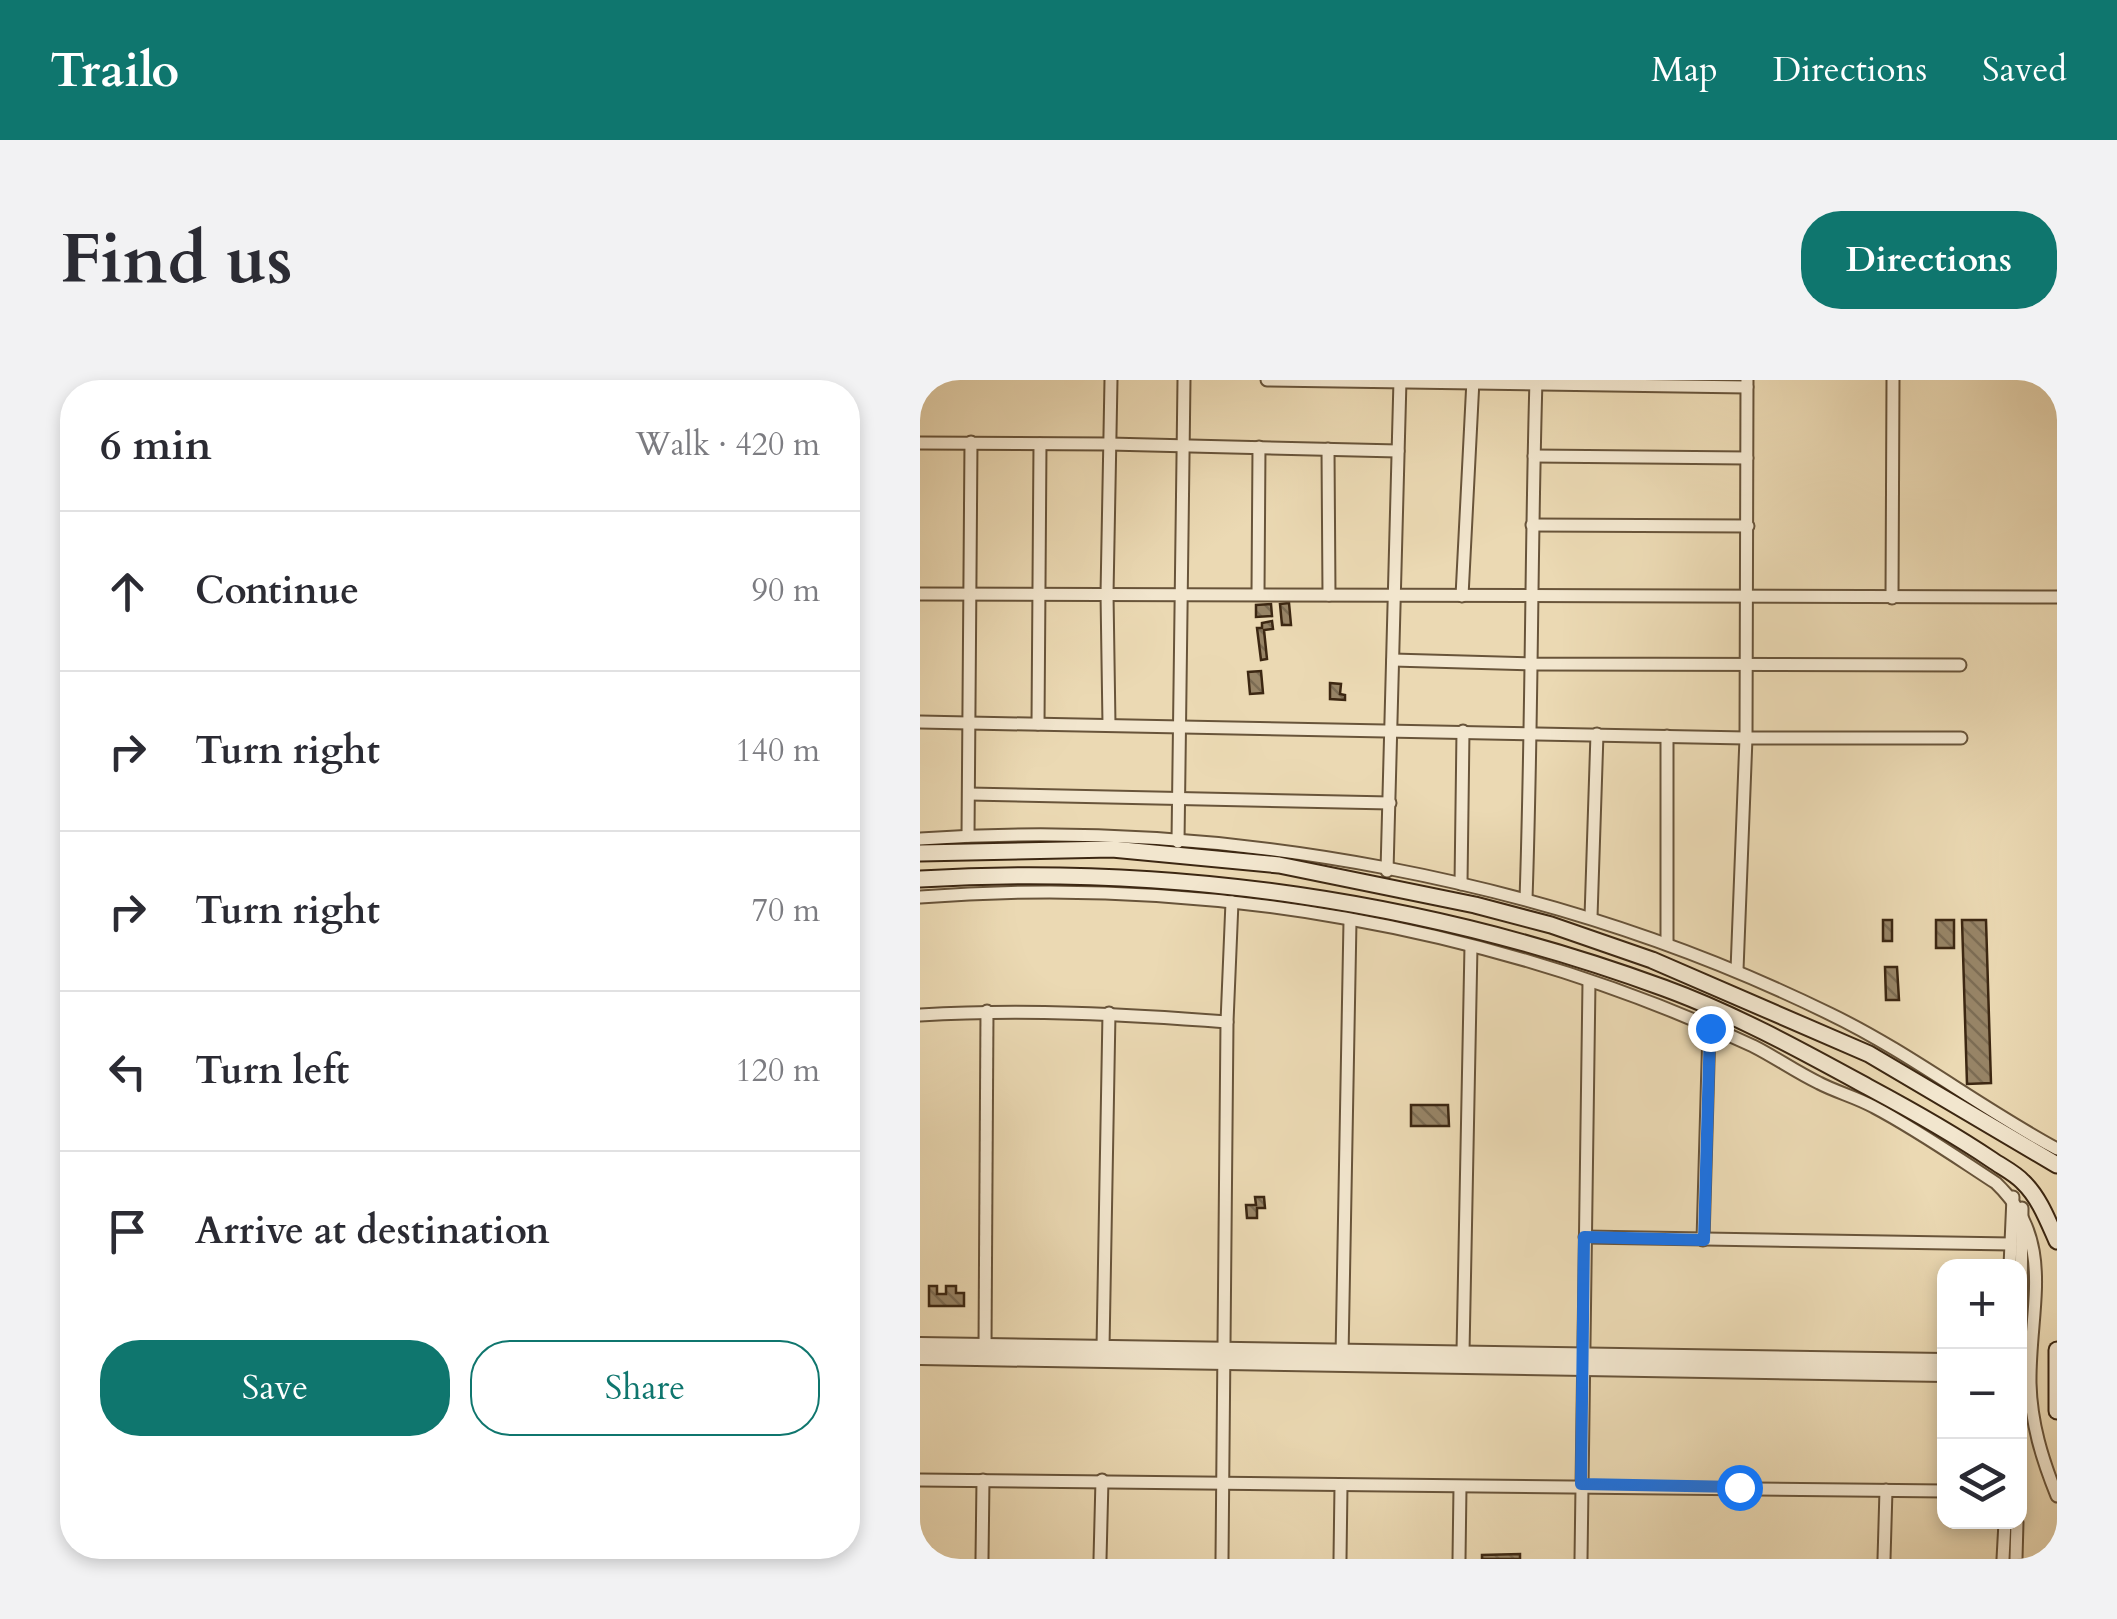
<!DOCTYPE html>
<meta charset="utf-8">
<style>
body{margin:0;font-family:Cardo,serif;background:#f2f2f3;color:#2b2b33}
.controls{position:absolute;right:30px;bottom:30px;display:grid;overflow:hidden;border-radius:20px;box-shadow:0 5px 15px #0003}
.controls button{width:90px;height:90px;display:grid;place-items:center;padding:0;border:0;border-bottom:2px solid #e1e1e2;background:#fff;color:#2b2b33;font:50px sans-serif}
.stop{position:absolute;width:30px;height:30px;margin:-22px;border:8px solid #1a73e8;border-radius:50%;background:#fff}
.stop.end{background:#1a73e8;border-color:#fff;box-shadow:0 2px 10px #0008}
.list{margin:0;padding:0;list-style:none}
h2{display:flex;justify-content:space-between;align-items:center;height:130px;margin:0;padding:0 40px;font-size:42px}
h2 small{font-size:32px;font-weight:400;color:#7c7c81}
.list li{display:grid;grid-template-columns:65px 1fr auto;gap:30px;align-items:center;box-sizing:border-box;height:160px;padding:0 40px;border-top:2px solid #e1e1e2}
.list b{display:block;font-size:38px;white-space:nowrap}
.list em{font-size:32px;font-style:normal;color:#7c7c81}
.actions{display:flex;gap:20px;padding:30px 40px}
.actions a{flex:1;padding:22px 0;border:2px solid #0f766e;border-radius:40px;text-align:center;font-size:35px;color:#0f766e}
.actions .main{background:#0f766e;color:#fff}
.icon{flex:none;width:55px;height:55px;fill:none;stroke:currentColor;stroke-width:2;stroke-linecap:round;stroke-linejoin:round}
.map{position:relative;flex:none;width:1137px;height:1179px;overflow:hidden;border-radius:40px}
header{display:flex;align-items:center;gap:60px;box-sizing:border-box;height:140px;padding:0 50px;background:#0f766e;color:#fff}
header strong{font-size:48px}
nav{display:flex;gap:55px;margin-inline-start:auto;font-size:35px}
.intro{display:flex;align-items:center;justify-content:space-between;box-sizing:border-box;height:240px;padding:0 60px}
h1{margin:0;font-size:70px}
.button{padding:25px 45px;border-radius:40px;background:#0f766e;color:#fff;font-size:35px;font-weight:700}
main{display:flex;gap:60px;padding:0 60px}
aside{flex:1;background:#fff;border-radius:40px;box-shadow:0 5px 15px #0003}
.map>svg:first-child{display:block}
.building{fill:url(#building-back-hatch);stroke:#3c2712;stroke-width:2.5}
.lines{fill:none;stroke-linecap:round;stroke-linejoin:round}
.minor-casing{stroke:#68543a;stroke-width:15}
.tertiary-casing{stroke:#68543a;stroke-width:18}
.secondary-casing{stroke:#3c2712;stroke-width:19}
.minor{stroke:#f2e6ce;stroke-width:11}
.tertiary{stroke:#f2e6ce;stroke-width:14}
.secondary{stroke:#f2e6ce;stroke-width:15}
.route{stroke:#1a73e8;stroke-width:12}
</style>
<header>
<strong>Trailo</strong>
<nav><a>Map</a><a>Directions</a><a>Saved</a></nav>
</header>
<div class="intro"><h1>Find us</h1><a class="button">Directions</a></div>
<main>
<aside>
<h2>6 min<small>Walk · 420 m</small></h2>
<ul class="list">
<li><svg class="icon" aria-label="ahead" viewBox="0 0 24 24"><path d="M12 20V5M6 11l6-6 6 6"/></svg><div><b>Continue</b></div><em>90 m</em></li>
<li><svg class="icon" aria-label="right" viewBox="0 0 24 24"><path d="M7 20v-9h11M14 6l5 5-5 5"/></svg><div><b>Turn right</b></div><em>140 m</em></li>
<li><svg class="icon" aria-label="right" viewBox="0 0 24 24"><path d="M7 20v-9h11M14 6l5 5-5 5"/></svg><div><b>Turn right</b></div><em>70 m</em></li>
<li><svg class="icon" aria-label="left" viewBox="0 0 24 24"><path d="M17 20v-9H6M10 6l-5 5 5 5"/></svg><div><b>Turn left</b></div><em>120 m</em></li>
<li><svg class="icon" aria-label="arrive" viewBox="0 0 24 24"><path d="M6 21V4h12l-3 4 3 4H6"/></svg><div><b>Arrive at destination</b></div></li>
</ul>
<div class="actions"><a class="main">Save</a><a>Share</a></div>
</aside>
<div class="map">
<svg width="1137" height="1179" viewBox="0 0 1137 1179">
<defs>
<pattern id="building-back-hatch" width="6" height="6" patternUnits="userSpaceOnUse" patternTransform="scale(2.5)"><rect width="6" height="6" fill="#978466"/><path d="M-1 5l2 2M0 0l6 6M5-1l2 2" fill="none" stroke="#7c6c53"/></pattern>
</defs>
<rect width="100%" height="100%" fill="#ebd9b3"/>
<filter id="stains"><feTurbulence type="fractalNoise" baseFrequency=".002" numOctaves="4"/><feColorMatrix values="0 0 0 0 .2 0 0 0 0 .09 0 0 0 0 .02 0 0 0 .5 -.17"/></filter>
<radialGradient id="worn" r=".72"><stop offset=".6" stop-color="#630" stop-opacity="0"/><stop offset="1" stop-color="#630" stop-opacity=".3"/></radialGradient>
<g class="building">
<polygon points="369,223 371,245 362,245 360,224"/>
<polygon points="351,224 352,236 336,237 336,225"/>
<polygon points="352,241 353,249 344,250 347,279 341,280 337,248 342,248 342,243"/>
<polygon points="341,291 343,313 330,314 328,292"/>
<polygon points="410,303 421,304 420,314 425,315 425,320 410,319"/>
<rect x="963" y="540" width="9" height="21"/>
<rect x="1016" y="540" width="18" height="28"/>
<polygon points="1042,540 1066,540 1071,703 1047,704"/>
<polygon points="965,587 977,587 979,620 966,620"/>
<polygon points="491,725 528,725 529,746 491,746"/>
<polygon points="335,817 344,817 345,828 337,828 337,838 327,838 326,825 336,825"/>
<polygon points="9,906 17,906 17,914 26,914 26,906 36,906 36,913 44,913 44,926 9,926"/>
<polygon points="600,1174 600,1179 562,1179 562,1175"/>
</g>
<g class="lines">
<g class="minor-casing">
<g id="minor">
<polyline points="347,0 827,7"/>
<polyline points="0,63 189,64 478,71"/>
<polyline points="408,69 409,215"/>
<polyline points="614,76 827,78"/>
<polyline points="612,145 828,146"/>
<polyline points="0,214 1137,217"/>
<polyline points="338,214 339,67"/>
<polyline points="542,216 553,0"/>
<polyline points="972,218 973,0"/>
<polyline points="473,280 611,284 1040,285"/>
<polyline points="0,342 826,358 1041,358"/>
<polyline points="118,344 120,64"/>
<polyline points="189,345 187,214 191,0"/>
<polyline points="49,414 470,423"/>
<polyline points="48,456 51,62"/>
<path d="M0,459C305,438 635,499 910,634C989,672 1059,727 1137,769"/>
<polyline points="258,462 264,0"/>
<polyline points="467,491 480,0"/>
<polyline points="541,504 543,351"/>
<path d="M0,517C282,495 576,546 833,666C855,677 876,692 899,703C916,712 936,717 954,727C996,749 1036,777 1076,803C1137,861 1109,927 1110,1003C1111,1043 1122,1079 1137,1116"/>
<path d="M606,519C612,346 611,173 616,0"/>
<polyline points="671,537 677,354"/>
<polyline points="747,563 747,356"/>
<polyline points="817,590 826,358 827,0"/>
<path d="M0,635C103,629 204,634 307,642"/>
<polyline points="665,857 1091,864"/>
<polyline points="783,860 789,648"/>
<polyline points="1090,886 1093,817"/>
<polyline points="65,967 67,631"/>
<polyline points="183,968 189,633"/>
<polyline points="543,972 551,566"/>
<polyline points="422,976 430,541"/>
<polyline points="1100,1036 1102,828"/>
<path d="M0,1100C342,1101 683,1107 1024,1111"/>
<polyline points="62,1179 63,1100"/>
<polyline points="180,1179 182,1100"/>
<polyline points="302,1179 307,642 312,522"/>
<polyline points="420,1179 421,1106"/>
<polyline points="539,1179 540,1107"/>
<polyline points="661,1179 669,602"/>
<polyline points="964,1179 966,1110"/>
<polyline points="1083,1179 1085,1142"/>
<polyline points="1096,1179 1097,1142"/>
</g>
</g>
<g class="tertiary-casing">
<g id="tertiary">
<polyline points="0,965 1024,981"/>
<polyline points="0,977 1024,994"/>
<polyline points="1100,981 1101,981"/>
<polyline points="1100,995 1101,995"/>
</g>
</g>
<g class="secondary-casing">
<g id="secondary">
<polyline points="0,473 192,469 359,485 555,525 631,545 732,580 949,674 1137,785"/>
<path d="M0,499C252,484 507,521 744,608C815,634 882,671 948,707C991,730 1032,753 1072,780C1082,787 1095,793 1103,802C1119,817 1128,841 1137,861"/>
<polyline points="1137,970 1137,1031"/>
</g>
</g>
<use href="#minor" class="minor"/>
<use href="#tertiary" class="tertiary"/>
<use href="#secondary" class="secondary"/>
</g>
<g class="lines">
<polyline class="route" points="790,648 784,860 664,857 661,1104 819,1107"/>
</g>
<rect width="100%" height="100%" filter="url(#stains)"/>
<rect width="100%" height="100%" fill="url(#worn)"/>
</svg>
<div class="controls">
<button>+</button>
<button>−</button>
<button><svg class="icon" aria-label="layers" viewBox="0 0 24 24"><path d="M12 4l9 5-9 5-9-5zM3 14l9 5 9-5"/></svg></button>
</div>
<div class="stop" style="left:819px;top:1107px"></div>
<div class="stop end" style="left:790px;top:648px"></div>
</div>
</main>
